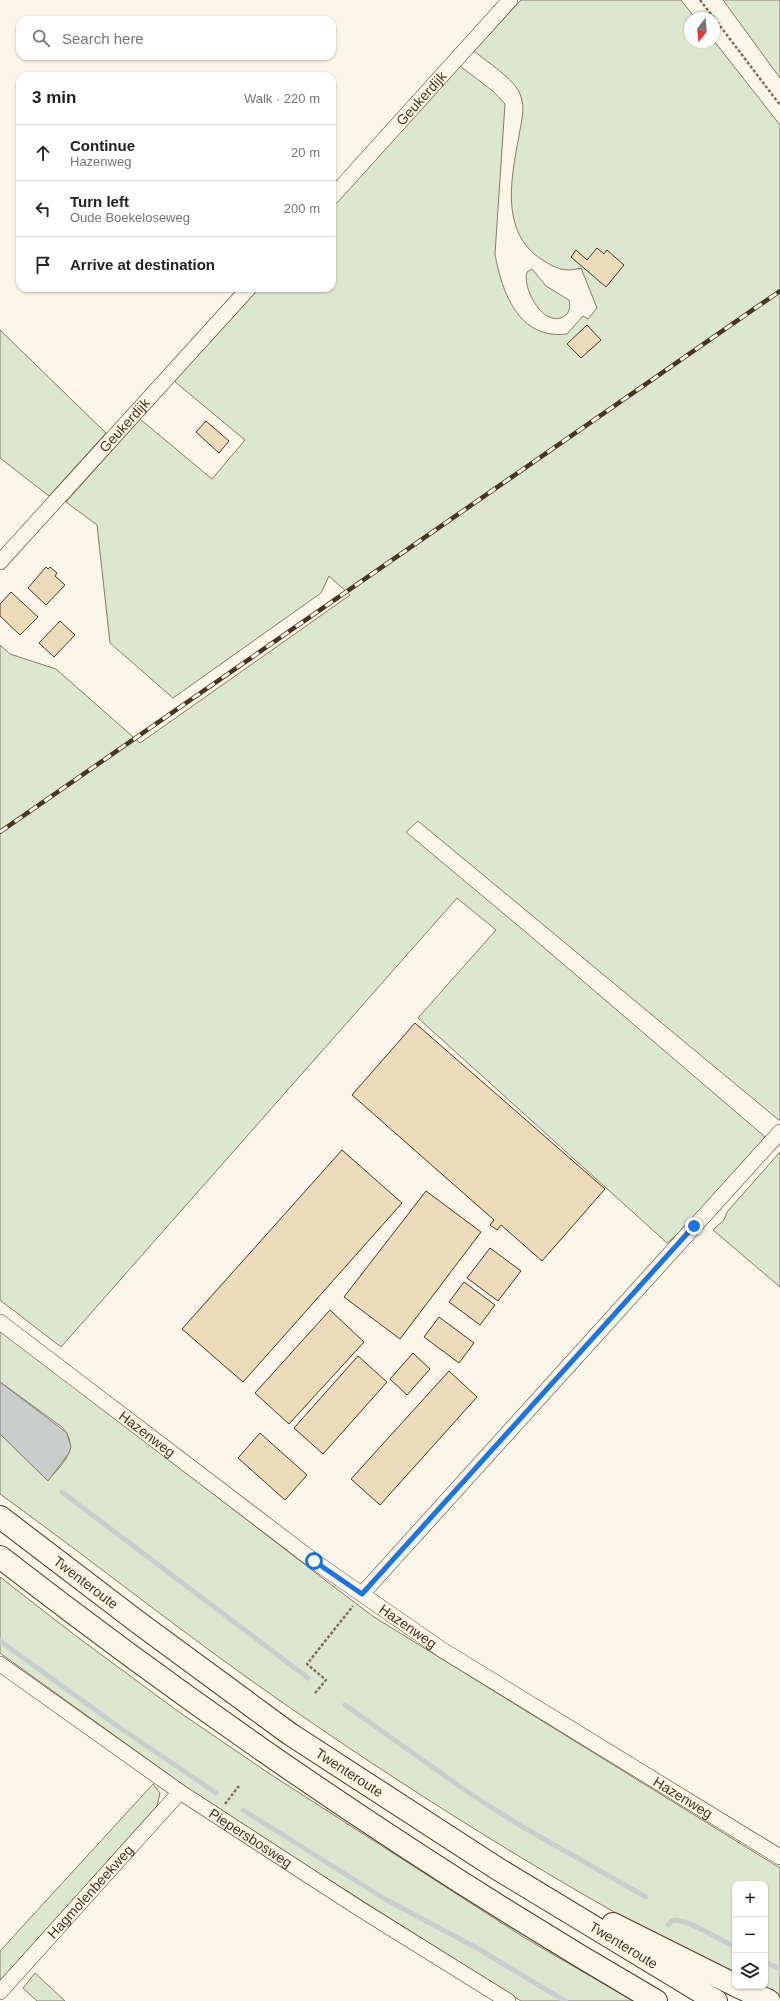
<!DOCTYPE html>
<meta charset="utf-8">
<style>
body{margin:0;font-family:Arial,sans-serif;background:#f6f6f6;color:#222}
.controls{position:absolute;right:12px;bottom:12px;display:grid;overflow:hidden;border-radius:8px;box-shadow:0 1px 3px #0004}
.controls button{width:36px;height:36px;display:grid;place-items:center;padding:0;border:0;border-bottom:1px solid #e0e0e0;background:#fff;color:#222;font:20px sans-serif}
.compass{position:absolute;left:684px;top:12px;width:36px;height:36px;border-radius:50%;background:#fff;box-shadow:0 1px 3px #0004;rotate:196deg}
.stop{position:absolute;width:12px;height:12px;margin:-9px;border:3px solid #1a73e8;border-radius:50%;background:#fff}
.stop.end{background:#1a73e8;border-color:#fff;box-shadow:0 1px 4px #0008}
.list{margin:0;padding:0;list-style:none}
h2{display:flex;justify-content:space-between;align-items:center;height:52px;margin:0;padding:0 16px;font-size:17px}
h2 small{font-size:13px;font-weight:400;color:#767676}
.list li{display:grid;grid-template-columns:26px 1fr auto;gap:12px;align-items:center;box-sizing:border-box;height:56px;padding:0 16px;border-top:1px solid #e0e0e0}
.list b{display:block;font-size:15px;white-space:nowrap}
.list p{margin:0;font-size:13px;white-space:nowrap;color:#767676}
.list em{font-size:13px;font-style:normal;color:#767676}
.icon{flex:none;width:22px;height:22px;fill:none;stroke:currentColor;stroke-width:2;stroke-linecap:round;stroke-linejoin:round}
.map{position:relative;flex:none;width:780px;height:2001px;overflow:hidden}
.search{position:absolute;background:#fff;box-shadow:0 1px 3px #0004;left:16px;top:16px;width:320px;height:44px;display:flex;align-items:center;gap:10px;box-sizing:border-box;padding:0 14px;border-radius:12px;color:#767676;font-size:15px}
.panel{position:absolute;background:#fff;box-shadow:0 1px 3px #0004;left:16px;top:72px;width:320px;height:220px;border-radius:12px}
.map>svg:first-child{display:block}
.green{fill:#dce7d0;stroke:#887966}
.water{fill:#c9cecd;stroke:#887966}
.lines{fill:none;stroke-linecap:round;stroke-linejoin:round}
.stream{stroke:#c9cecd;stroke-width:5}
.building{fill:#ecdcbc;stroke:#4a3520}
.street-casing{stroke:#4a3520;stroke-width:16}
.highway-casing{stroke:#4a3520;stroke-width:24}
.path{stroke:#7f6f5c;stroke-width:2.5;stroke-dasharray:3 2;stroke-linecap:butt}
.street{stroke:#fbf6e9;stroke-width:15}
.highway{stroke:#fbf6e9;stroke-width:22}
.rail-casing{stroke:#4a3520;stroke-width:4.5}
.rail{stroke:#fbf6e9;stroke-width:3;stroke-dasharray:9;stroke-linecap:butt}
.route{stroke:#1a73e8;stroke-width:5}
.labels{text-anchor:middle;stroke-width:3;stroke-linejoin:round;paint-order:stroke}
.street-label{font-size:14px;fill:#4a3520;stroke:#fbf6e9}
</style>
<div class="map">
<svg width="780" height="2001" viewBox="0 0 780 2001">
<rect width="100%" height="100%" fill="#fbf6e9"/>
<g class="green">
<path d="M521,0H681L695,18H690V42L714,41L780,125V1121L418,821L406,832L528,934L764,1136L765,1142L692,1222L667,1243L418,1018L496,930L457,898L61,1347L0,1300V645L10,654L56,669L140,743L350,595L329,576L321,593L173,698L110,643L97,525L66,502L140,419L212,479L245,440L174,381L259,288H332V207L460,66L494,92L505,104L495,254C502,293 519,340 567,334L583,316L588,319L597,308L581,268C564,273 555,268 541,259C500,232 511,178 519,136C521,122 526,108 520,94C515,80 486,61 474,51Z"/>
<polygon points="723,0 780,0 780,78"/>
<path d="M532,269L546,286L569,300C573,315 560,323 547,316C535,309 523,285 527,272Z"/>
<polygon points="0,330 106,433 49,496 0,458"/>
<polygon points="780,1152 780,1287 713,1230 724,1220 727,1212"/>
<path d="M0,1329L321,1577L374,1617L780,1868V1999L752,1986H765V1884H735V1978C580,1897 432,1806 289,1707C190,1639 97,1564 0,1494V1434L48,1480C62,1465 81,1448 62,1427L0,1382Z"/>
<polygon points="0,1577 76,1636 179,1712 270,1774 525,1938 633,2001 521,2001 214,1807 0,1653"/>
<polygon points="153,1784 160,1793 157,1806 0,1981 0,1951"/>
<polygon points="35,1973 65,2001 37,2001 23,1988"/>
</g>
<polygon class="water" points="0,1382 67,1433 71,1447 69,1453 48,1481 0,1434"/>
<g class="lines">
<g class="stream">
<polyline points="62,1492 308,1678"/>
<polyline points="0,1641 116,1725 216,1793"/>
<polyline points="345,1705 475,1797 521,1826 646,1897"/>
<polyline points="243,1810 385,1899 475,1947 565,2001"/>
<path d="M668,1925C670,1922 672,1920 676,1920C689,1920 722,1941 735,1947"/>
<polyline points="765,1962 780,1969"/>
</g>
</g>
<g class="building">
<polygon points="597,248 604,254 607,250 624,265 606,287 571,257 576,250 587,260"/>
<polygon points="587,325 601,340 581,358 567,344"/>
<polygon points="206,421 229,441 219,453 196,432"/>
<polygon points="46,567 48,569 50,567 57,573 55,576 65,585 46,605 28,588"/>
<polygon points="11,592 38,617 20,635 0,616 0,604"/>
<polygon points="60,621 75,635 54,657 39,643"/>
<polygon points="415,1023 605,1189 542,1261 501,1225 497,1230 490,1225 494,1220 352,1095"/>
<polygon points="342,1150 402,1203 243,1382 182,1329"/>
<polygon points="426,1191 481,1232 400,1339 344,1297"/>
<polygon points="490,1248 521,1271 498,1301 467,1278"/>
<polygon points="464,1282 495,1305 480,1325 449,1302"/>
<polygon points="330,1310 364,1342 289,1424 255,1393"/>
<polygon points="439,1317 474,1343 459,1363 424,1337"/>
<polygon points="413,1353 430,1369 407,1395 390,1379"/>
<polygon points="358,1356 387,1382 323,1454 294,1428"/>
<polygon points="449,1371 477,1397 380,1505 351,1479"/>
<polygon points="260,1433 307,1475 285,1500 238,1458"/>
</g>
<g class="lines">
<g class="street-casing">
<g id="street">
<path id="s1" d="M332,197L510,0"/>
<path id="s2" d="M0,562L249,288"/>
<path id="s3" d="M0,1322L314,1561L441,1649L780,1857"/>
<polyline points="362,1594 780,1132"/>
<path id="s4" d="M0,1664L180,1792L360,1909L508,2001"/>
<path id="s5" d="M0,1992L180,1792"/>
</g>
</g>
<g class="highway-casing">
<g id="highway">
<path id="s6" d="M0,1517L139,1623L290,1734L498,1869L716,2001"/>
<path d="M0,1557C209,1719 427,1868 656,2001"/>
<polyline points="613,1924 735,1985"/>
<polyline points="737,1986 769,2001"/>
</g>
</g>
<g class="path">
<polyline points="700,0 714,18"/>
<polyline points="714,18 780,105"/>
<polyline points="315,1693 326,1680 307,1664 353,1606"/>
<polyline points="225,1804 239,1786"/>
</g>
<use href="#street" class="street"/>
<use href="#highway" class="highway"/>
<g class="rail-casing">
<polyline id="rail" points="0,832 780,291"/>
</g>
<use href="#rail" class="rail"/>
</g>
<g class="lines">
<polyline class="route" points="314,1561 362,1594 694,1226"/>
</g>
<g class="labels">
<g class="street-label">
<text dy="5" stroke="none"><textPath href="#s1" startOffset="133">Geukerdijk</textPath></text>
<text dy="5" stroke="none"><textPath href="#s2" startOffset="185">Geukerdijk</textPath></text>
<text dy="5" stroke="none"><textPath href="#s3" startOffset="185">Hazenweg</textPath></text>
<text dy="5" stroke="none"><textPath href="#s6" startOffset="108">Twenteroute</textPath></text>
<text dy="5" stroke="none"><textPath href="#s3" startOffset="509">Hazenweg</textPath></text>
<text dy="5" stroke="none"><textPath href="#s6" startOffset="433">Twenteroute</textPath></text>
<text dy="5" stroke="none"><textPath href="#s3" startOffset="833">Hazenweg</textPath></text>
<text dy="5" stroke="none"><textPath href="#s4" startOffset="305">Piepersbosweg</textPath></text>
<text dy="5" stroke="none"><textPath href="#s5" startOffset="135">Hagmolenbeekweg</textPath></text>
<text dy="5" stroke="none"><textPath href="#s6" startOffset="757">Twenteroute</textPath></text>
</g>
</g>
</svg>
<div class="controls">
<button>+</button>
<button>−</button>
<button><svg class="icon" aria-label="layers" viewBox="0 0 24 24"><path d="M12 4l9 5-9 5-9-5zM3 14l9 5 9-5"/></svg></button>
</div>
<svg class="compass" viewBox="-18 -18 36 36"><path d="M0-13l5 13h-10z" fill="#e53935"/><path d="M0 13l5-13h-10z" fill="#767676"/></svg>
<div class="stop" style="left:314px;top:1561px"></div>
<div class="stop end" style="left:694px;top:1226px"></div>
<div class="search"><svg class="icon" aria-label="search" viewBox="0 0 24 24"><circle cx="10" cy="10" r="6"/><path d="M15 15l6 6"/></svg>Search here</div>
<section class="panel">
<h2>3 min<small>Walk · 220 m</small></h2>
<ul class="list">
<li><svg class="icon" aria-label="ahead" viewBox="0 0 24 24"><path d="M12 20V5M6 11l6-6 6 6"/></svg><div><b>Continue</b><p>Hazenweg</p></div><em>20 m</em></li>
<li><svg class="icon" aria-label="left" viewBox="0 0 24 24"><path d="M17 20v-9H6M10 6l-5 5 5 5"/></svg><div><b>Turn left</b><p>Oude Boekeloseweg</p></div><em>200 m</em></li>
<li><svg class="icon" aria-label="arrive" viewBox="0 0 24 24"><path d="M6 21V4h12l-3 4 3 4H6"/></svg><div><b>Arrive at destination</b></div></li>
</ul>
</section>
</div>
